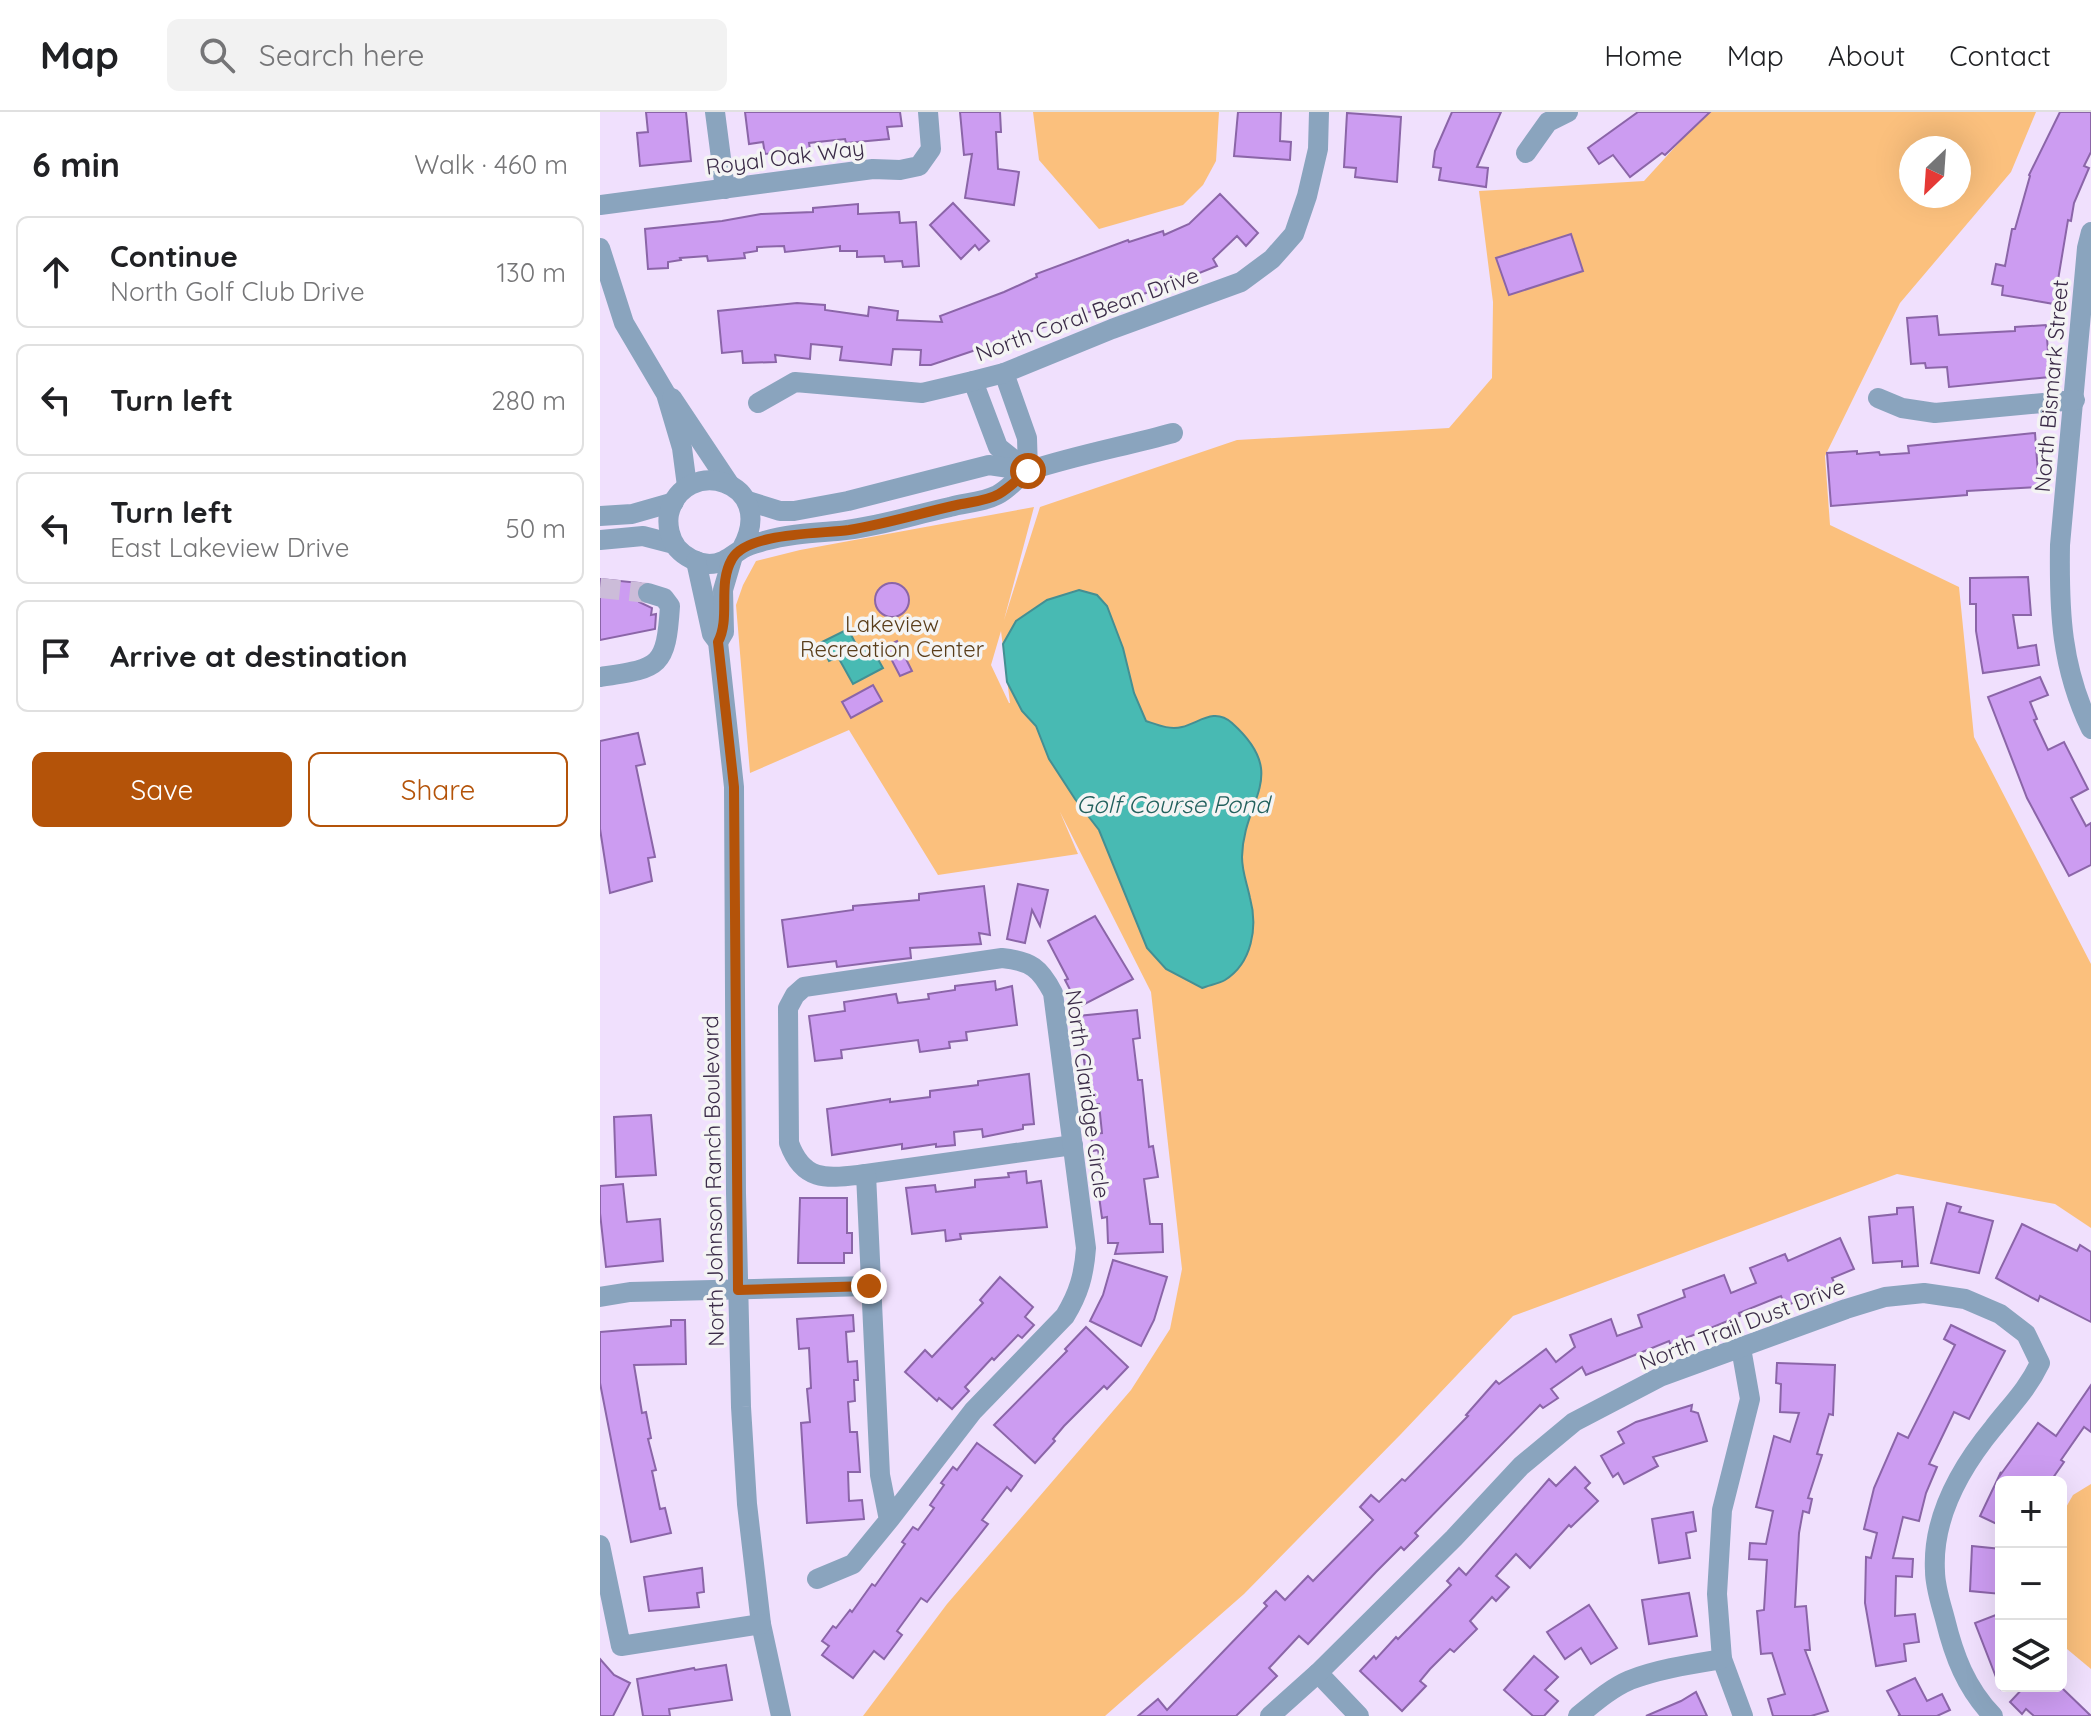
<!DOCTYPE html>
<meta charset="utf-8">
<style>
body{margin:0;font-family:Quicksand,sans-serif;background:#f2f2f2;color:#202124}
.controls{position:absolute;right:24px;bottom:24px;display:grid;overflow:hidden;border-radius:12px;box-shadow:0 8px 32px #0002}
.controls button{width:72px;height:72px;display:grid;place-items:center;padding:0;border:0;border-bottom:2px solid #e0e0e0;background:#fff;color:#202124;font:40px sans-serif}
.compass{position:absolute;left:1299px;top:24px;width:72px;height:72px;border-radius:50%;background:#fff;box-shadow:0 8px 32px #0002;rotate:205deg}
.stop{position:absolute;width:24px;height:24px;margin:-18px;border:6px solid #b45309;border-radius:50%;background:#fff}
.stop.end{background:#b45309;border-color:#fff;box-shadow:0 2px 8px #0008}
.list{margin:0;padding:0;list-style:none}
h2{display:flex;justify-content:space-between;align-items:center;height:104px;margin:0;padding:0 32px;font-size:34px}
h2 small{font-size:26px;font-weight:400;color:#757577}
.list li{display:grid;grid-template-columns:52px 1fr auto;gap:24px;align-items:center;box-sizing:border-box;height:112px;margin:0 16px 16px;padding:0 16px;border:2px solid #e0e0e0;border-radius:12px}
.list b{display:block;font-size:30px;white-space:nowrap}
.list p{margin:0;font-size:26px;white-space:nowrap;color:#757577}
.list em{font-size:26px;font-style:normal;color:#757577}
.actions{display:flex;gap:16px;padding:24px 32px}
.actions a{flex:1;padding:18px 0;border:2px solid #b45309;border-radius:12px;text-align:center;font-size:28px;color:#b45309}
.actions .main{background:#b45309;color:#fff}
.icon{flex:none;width:44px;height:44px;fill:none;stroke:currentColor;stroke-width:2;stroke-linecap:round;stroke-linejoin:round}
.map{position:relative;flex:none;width:1491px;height:1604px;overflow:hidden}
header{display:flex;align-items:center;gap:48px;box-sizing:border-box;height:112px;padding:0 40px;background:#fff;border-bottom:2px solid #e0e0e0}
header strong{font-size:38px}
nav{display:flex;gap:44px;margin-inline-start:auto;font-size:28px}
.search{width:560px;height:72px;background:#f2f2f2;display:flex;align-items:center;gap:20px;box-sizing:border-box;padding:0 28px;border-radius:12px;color:#757577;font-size:30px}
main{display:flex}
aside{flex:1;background:#fff}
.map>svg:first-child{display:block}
.green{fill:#fbc07d;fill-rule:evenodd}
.water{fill:#48bab3;stroke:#448f93;stroke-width:2}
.building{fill:#cc9cf1;stroke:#8b65a8;stroke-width:2}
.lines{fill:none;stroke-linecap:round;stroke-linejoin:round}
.minor-tunnel{stroke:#ccbcd9;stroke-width:20;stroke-dasharray:20 10;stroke-linecap:butt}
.minor{stroke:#8aa4be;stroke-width:20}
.route{stroke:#b45309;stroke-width:10}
.labels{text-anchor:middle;stroke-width:7;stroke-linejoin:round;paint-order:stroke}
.street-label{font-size:22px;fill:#3b2b48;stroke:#f4f4f4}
.park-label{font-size:22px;fill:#593d1a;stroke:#f4f4f4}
.water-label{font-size:24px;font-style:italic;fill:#22605d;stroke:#f4f4f4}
</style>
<header>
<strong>Map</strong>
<div class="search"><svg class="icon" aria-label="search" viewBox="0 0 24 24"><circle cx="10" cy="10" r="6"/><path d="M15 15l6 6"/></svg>Search here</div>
<nav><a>Home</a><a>Map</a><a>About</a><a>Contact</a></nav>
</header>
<main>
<aside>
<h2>6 min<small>Walk · 460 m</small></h2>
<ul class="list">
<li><svg class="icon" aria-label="ahead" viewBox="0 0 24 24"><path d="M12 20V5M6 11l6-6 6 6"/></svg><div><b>Continue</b><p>North Golf Club Drive</p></div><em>130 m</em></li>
<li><svg class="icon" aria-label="left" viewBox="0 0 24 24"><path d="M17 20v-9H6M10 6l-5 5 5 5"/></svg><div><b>Turn left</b></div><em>280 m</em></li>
<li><svg class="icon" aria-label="left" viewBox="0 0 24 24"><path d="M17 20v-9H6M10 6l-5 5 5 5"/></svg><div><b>Turn left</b><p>East Lakeview Drive</p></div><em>50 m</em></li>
<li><svg class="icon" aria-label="arrive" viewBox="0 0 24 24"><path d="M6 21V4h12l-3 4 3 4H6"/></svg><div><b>Arrive at destination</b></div></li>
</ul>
<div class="actions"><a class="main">Save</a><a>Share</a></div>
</aside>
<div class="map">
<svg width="1491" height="1604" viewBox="0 0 1491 1604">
<rect width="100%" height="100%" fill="#f0e0fd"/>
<g class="green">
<polygon points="433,0 619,0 616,49 603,73 583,93 499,117 439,48"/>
<path d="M1107,0H1436L1411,60L1300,191L1225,344L1230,413L1359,475L1374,625L1491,852V1116L1455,1092L1297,1062L913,1204L801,1322L644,1482L505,1604H263L347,1492L531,1278L570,1217L582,1157L551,880L460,700L478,742L338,763L249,618L150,661L136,493L143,473L156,449L200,438L434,395L404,508L440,395L637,328L849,316L892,266L893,190L879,79L1044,69ZM1311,36H1359V84H1311ZM401,519L410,591H409L391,553Z"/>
<polygon points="1491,1372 1491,1557 1461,1532 1461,1404 1473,1383"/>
</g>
<g class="water">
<path d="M479,478L497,483L507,494L523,536L534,581L546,609C558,613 569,618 582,615C599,611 614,595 632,611C691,664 643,687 642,745C642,760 647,771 650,786C658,815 652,851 625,868C618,872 609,873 602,876L566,857L547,836L499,718L475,687L449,647L436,614L422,599L407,570L403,532L416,509L447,488Z"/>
<polygon points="248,517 260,540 271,535 283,556 253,572 238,545 229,549 220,531"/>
</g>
<g class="building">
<polygon points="46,0 86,0 91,49 40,54 37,21 48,20"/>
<polygon points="145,0 300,0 302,14 287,15 289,27 246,31 245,27 209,31 210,37 165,42 163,30 149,32"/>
<polygon points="360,0 400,0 401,20 396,20 398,57 419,60 414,93 365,86 372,42 364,43"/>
<polygon points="638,0 681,0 680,29 691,30 690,48 634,44"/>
<polygon points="852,0 901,0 877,55 888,56 886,75 839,68 841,56 833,55 835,39"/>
<polygon points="1038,0 1110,0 1065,43 1062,41 1030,65 1013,43 999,52 988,36"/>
<polygon points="1460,0 1491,0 1491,40 1484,54 1489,56 1474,91 1471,109 1468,108 1454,192 1402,183 1403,174 1392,172 1396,152 1405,154 1412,117 1415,117 1430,64 1429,63"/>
<polygon points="747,1 801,5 797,70 755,65 756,56 744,55"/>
<polygon points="620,82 658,121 646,134 637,124 613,147 617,154 564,175 331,253 320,253 321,238 293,237 291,253 240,248 242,235 211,232 210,247 175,243 176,250 143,251 142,239 122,241 118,199 197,191 225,193 225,198 268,204 269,195 298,199 297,208 342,210 340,204 404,180 437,165 436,162 528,128 529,130 563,119 564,123 589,112"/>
<polygon points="353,91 389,129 379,138 375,133 361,147 330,113"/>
<polygon points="258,92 258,102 299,100 300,111 316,110 319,154 303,155 302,149 285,150 284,144 257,145 257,139 240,139 240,134 185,140 184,134 157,135 157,139 144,141 145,146 108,149 107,144 80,146 81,148 68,150 68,156 48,157 45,117 122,109 161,102 213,100 213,96"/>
<polygon points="971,122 983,159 909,183 896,146"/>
<polygon points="1337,204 1339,223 1415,219 1415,215 1446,213 1450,265 1349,275 1347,255 1326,256 1325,251 1311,252 1307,206"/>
<polygon points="1435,321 1439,375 1367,379 1367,383 1231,394 1227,341 1257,339 1257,342 1279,340 1280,343 1309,341 1308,334"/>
<polygon points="1428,465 1431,503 1413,503 1418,536 1436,533 1439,553 1383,561 1376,519 1376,492 1370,492 1370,466"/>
<polygon points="0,467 40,471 35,478 36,485 39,490 52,496 51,503 56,502 55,517 0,528"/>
<circle cx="292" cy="488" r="17"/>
<polygon points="297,529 312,559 300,564 285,535"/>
<polygon points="1440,565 1448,583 1430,590 1437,607 1434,608 1448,638 1464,630 1488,677 1471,686 1486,714 1491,711 1491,753 1469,764 1427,686 1388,585"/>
<polygon points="273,573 282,589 251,606 242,590"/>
<polygon points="38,621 45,652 36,654 55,745 48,746 52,769 10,781 0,717 0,629"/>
<polygon points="418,772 448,778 440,814 432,798 425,831 407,827"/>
<polygon points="384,774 390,823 379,821 381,832 310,836 311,846 276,850 237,855 236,849 188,855 182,808 253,798 253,794 319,788 319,782"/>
<polygon points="495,804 533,867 479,895 465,868 468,867 448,829"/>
<polygon points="395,869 396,878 412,874 417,913 366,920 367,928 349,930 350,936 320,940 318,928 241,938 242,946 215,949 209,904 245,899 244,890 296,882 298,891 329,887 328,882 355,878 355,874"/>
<polygon points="537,898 540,926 533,927 538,968 542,968 549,1035 553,1034 558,1065 544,1067 550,1112 562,1112 563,1140 515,1142 518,1131 508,1131 507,1105 502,1106 498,1077 505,1077 498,1038 493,1039 491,1022 502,1021 499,992 490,993 478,904"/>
<polygon points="429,962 434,1012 423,1013 423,1017 383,1025 382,1017 354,1020 355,1033 336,1035 336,1032 302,1037 302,1032 232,1043 227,997 290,987 290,990 330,985 330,979 378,973 378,969"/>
<polygon points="51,1003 56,1063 16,1065 14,1005"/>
<polygon points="426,1059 427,1071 441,1069 447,1115 360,1122 361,1127 346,1129 345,1118 312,1122 306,1076 335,1073 336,1080 375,1075 375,1068 409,1065 408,1061"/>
<polygon points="23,1072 27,1110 60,1107 63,1149 6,1155 0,1101 0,1074"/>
<polygon points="200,1086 247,1086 247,1121 252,1121 252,1141 244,1141 244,1151 198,1151"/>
<polygon points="1347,1091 1361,1095 1359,1100 1393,1109 1379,1161 1331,1151"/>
<polygon points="1313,1095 1318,1154 1302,1155 1302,1149 1273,1151 1269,1105 1297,1102 1297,1096"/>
<polygon points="1422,1112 1477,1139 1480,1133 1491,1140 1491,1210 1440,1184 1438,1189 1396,1166"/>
<polygon points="1240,1126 1254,1157 1232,1166 1236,1174 1185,1194 1181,1184 1139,1201 1140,1204 1086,1226 1088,1230 1072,1236 1069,1229 986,1263 982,1255 951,1277 958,1286 943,1296 940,1293 815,1421 818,1424 804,1438 801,1435 776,1460 708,1532 699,1524 669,1556 677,1564 636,1604 538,1604 558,1587 567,1598 667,1494 664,1491 676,1479 685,1488 708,1464 713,1469 773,1408 760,1395 771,1383 779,1390 802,1367 805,1369 868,1304 866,1303 896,1269 899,1272 946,1237 956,1250 975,1235 970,1223 1011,1207 1017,1224 1042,1215 1038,1203 1085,1185 1083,1178 1124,1163 1131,1181 1156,1171 1150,1156 1185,1142 1188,1149"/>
<polygon points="513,1148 567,1165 554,1208 541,1234 490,1209 503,1183"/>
<polygon points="400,1165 433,1195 425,1205 434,1213 422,1226 418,1223 394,1248 392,1246 365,1275 369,1279 352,1297 339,1286 337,1289 305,1260 325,1238 332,1245 383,1191 380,1188"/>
<polygon points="253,1203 254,1219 246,1220 248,1250 257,1249 258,1268 254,1268 255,1289 248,1290 250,1320 257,1320 260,1360 248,1360 249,1389 262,1388 264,1407 207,1411 201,1311 210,1310 207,1277 211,1276 209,1236 199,1237 197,1207"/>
<polygon points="71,1208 85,1208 86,1252 34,1253 42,1301 46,1300 51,1326 48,1327 56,1358 52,1359 60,1397 65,1396 71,1421 31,1430 0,1271 0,1220 71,1214"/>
<polygon points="1351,1213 1405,1239 1369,1307 1354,1300 1329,1352 1337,1355 1326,1381 1319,1409 1303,1405 1293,1446 1313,1447 1312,1465 1296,1464 1295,1504 1315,1502 1319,1530 1304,1532 1306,1549 1276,1554 1265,1491 1266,1445 1271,1446 1277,1421 1264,1417 1274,1376 1298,1321 1308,1326 1355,1233 1344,1227"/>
<polygon points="486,1215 528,1255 507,1277 504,1274 464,1314 453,1327 455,1329 435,1351 394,1313 467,1239 465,1237"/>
<polygon points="1177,1251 1235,1253 1233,1303 1229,1302 1217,1342 1222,1343 1208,1386 1212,1387 1209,1401 1203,1399 1199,1421 1195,1495 1206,1494 1210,1538 1205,1538 1228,1599 1211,1604 1173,1604 1168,1587 1185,1582 1172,1541 1161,1542 1157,1499 1164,1498 1167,1448 1149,1447 1150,1431 1166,1432 1173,1399 1156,1395 1174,1324 1190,1330 1199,1301 1180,1300 1181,1272 1176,1271"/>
<polygon points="1491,1273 1491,1320 1484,1315 1461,1348 1464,1350 1450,1370 1401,1370 1401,1414 1380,1404 1401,1360 1401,1362 1438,1311 1456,1324"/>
<polygon points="1092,1293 1091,1299 1098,1301 1107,1329 1053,1345 1058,1354 1024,1372 1018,1361 1013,1365 1001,1344 1024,1331 1018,1320 1036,1310"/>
<polygon points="377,1331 422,1364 411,1379 407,1375 382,1408 388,1412 327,1490 321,1486 297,1519 302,1523 284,1547 274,1539 253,1566 222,1543 229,1534 222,1529 233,1514 236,1516 250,1498 252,1500 272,1472 275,1474 305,1432 302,1430 313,1415 318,1418 334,1396 330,1393 344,1373 341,1371 353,1355 357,1358"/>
<polygon points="975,1355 990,1371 985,1376 998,1389 971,1415 969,1413 930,1456 916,1442 896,1464 909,1475 896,1489 892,1485 870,1509 877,1517 854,1540 850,1537 830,1557 820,1569 826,1574 802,1599 760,1559 774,1544 776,1547 796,1525 798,1527 851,1473 847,1469 859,1456 866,1463 949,1367 956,1374"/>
<polygon points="1093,1400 1096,1419 1086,1421 1090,1446 1059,1451 1052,1407"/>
<polygon points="1372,1434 1401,1437 1401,1482 1370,1479"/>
<polygon points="102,1456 104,1480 97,1481 99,1495 49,1499 44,1465"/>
<polygon points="1089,1481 1097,1524 1049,1532 1042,1488"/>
<polygon points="989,1493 1017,1536 991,1552 981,1536 965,1547 947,1520"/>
<polygon points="1401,1501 1401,1578 1375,1511"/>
<polygon points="934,1544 958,1565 945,1578 958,1589 944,1604 933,1604 904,1578"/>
<polygon points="0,1547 14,1563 30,1571 13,1604 0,1604"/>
<polygon points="126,1553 132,1588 69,1597 70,1604 43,1604 37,1567 94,1556 95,1558"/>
<polygon points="1315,1566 1327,1589 1342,1582 1350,1598 1337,1604 1298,1604 1300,1603 1287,1579"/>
<polygon points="1425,1574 1460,1574 1491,1604 1434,1604 1426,1597 1422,1602 1410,1590"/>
<polygon points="1096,1580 1107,1604 1046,1604 1081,1589"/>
</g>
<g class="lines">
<polyline class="minor-tunnel" points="0,476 48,481"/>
<g class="minor">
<polyline points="115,0 125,77"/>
<polyline points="926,41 948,10 968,0"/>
<polyline points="0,93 273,57 300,58 319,54 331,37 328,0"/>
<path d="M1491,120L1487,136L1460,433C1459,500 1461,555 1491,617"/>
<polyline points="0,136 24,211 66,282 82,336 87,374"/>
<polyline points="404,261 427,326 428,359"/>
<polyline points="373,269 398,335 428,359"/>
<polyline points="72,286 130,373"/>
<polyline points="1278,286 1302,296 1335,301 1475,288"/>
<polyline points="158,291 195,270 322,281 373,269 404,261 512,217 641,170 672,147 694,122 707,84 718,37 719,0"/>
<polyline points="148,389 180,399 194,399 248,389 389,353 428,359"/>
<polyline points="0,404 32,402 74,390"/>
<polyline points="0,428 43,424 74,432"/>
<path d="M142,436C179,368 83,342 69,402C67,413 70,427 77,436C85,445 97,451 109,452C123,452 131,444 142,437C148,433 157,431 164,429C188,422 212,421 237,419C274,416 313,403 350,395C364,391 384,390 397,383C410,377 418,363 431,358C477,343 526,334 573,321"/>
<polyline points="96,449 112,522 118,530 134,675 136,1081 141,1295 147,1392 161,1512 181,1604"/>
<polyline points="118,530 124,520 123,478 133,444"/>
<path d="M0,565C59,556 66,557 70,494L64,486L48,481"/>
<polyline points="266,1062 473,1033"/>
<polyline points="0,1185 30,1180 269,1174"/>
<polyline points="1141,1236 1150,1287 1122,1398 1117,1482 1122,1547 1143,1604"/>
<polyline points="0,1433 21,1534 161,1512"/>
<path d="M217,1467L253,1452L289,1408L280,1363L266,1062C229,1066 204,1072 189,1031L188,896L195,883L204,875L402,846C431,849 440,856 453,881L486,1136C484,1163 479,1181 465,1204L373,1299L289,1408"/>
<polyline points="718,1561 759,1604"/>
<path d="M670,1604L718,1561L854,1426L921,1354L974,1310L1062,1264L1246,1197L1285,1185L1324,1181L1365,1187L1400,1202L1426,1222L1440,1251C1427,1278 1412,1292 1394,1315C1361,1355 1332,1406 1335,1459C1335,1475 1341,1492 1345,1507C1354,1544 1366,1576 1393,1604"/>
<path d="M978,1604C994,1591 1011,1576 1030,1568C1058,1557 1092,1552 1122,1547"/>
</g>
</g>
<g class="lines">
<path class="route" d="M269,1174L138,1178L134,675L118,530C131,505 117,473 132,447C147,420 221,422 249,418C285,412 321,401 357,393C370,390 387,389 399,382C409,376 418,367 428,359"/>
</g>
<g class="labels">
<g class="street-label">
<text transform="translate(185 45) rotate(-7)" y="8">Royal Oak Way</text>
<text transform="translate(487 202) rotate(-20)" y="8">North Coral Bean Drive</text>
<text transform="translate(1451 274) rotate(-85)" y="8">North Bismark Street</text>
<text transform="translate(488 982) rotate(82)" y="8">North Claridge Circle</text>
<text transform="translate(113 1069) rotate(-91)" y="8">North Johnson Ranch Boulevard</text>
<text transform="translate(1142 1212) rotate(-21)" y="8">North Trail Dust Drive</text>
</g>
<g class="park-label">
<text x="292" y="520">Lakeview<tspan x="292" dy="25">Recreation Center</tspan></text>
</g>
<g class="water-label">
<text x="573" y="701">Golf Course Pond</text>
</g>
</g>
</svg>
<div class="controls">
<button>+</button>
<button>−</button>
<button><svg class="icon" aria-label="layers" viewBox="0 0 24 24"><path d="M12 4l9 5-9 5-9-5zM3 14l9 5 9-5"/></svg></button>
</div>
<svg class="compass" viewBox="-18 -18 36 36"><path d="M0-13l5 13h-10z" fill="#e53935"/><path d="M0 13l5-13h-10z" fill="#757577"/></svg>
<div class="stop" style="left:428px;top:359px"></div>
<div class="stop end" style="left:269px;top:1174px"></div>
</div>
</main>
